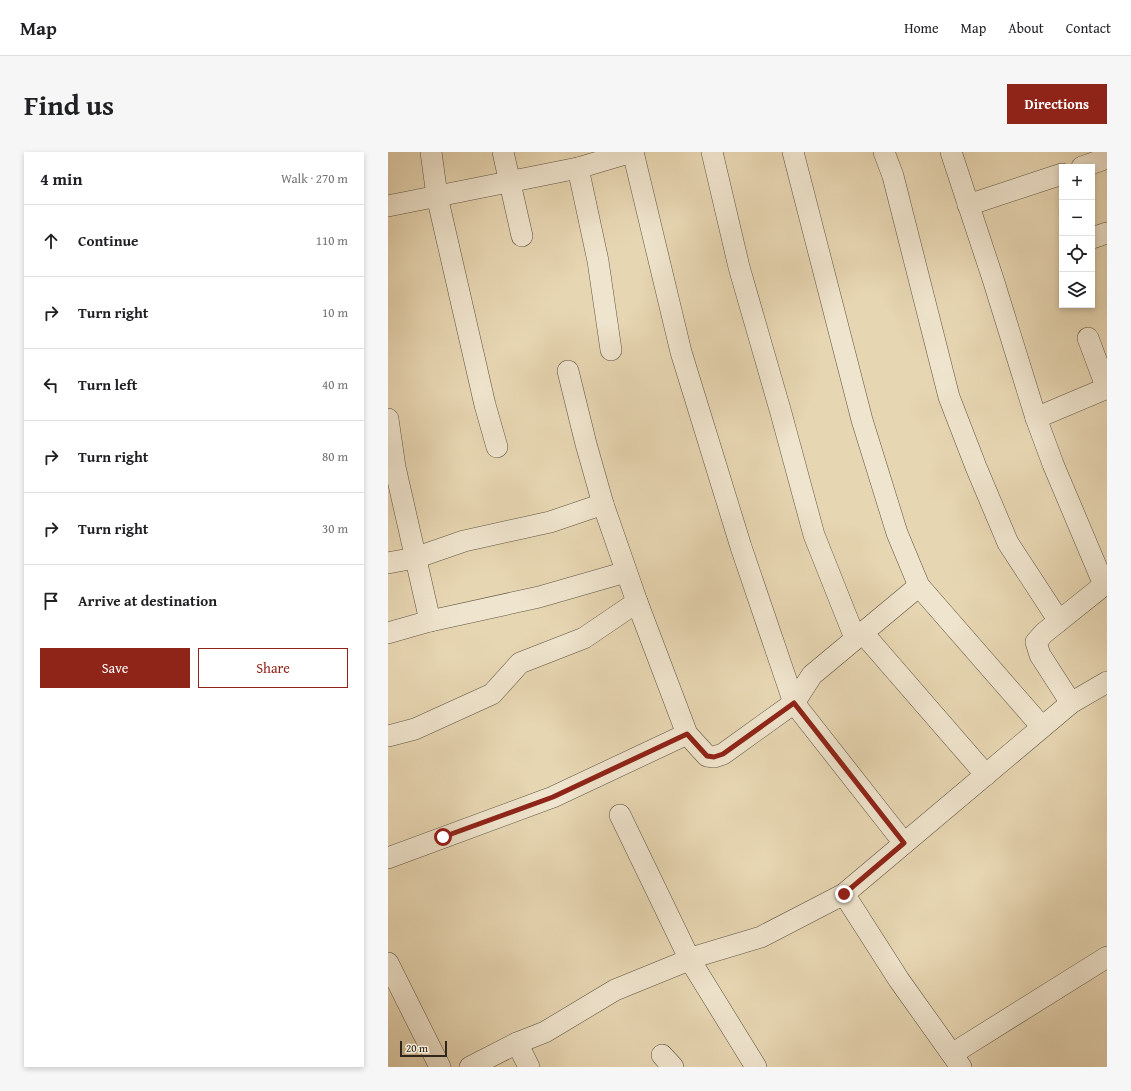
<!DOCTYPE html>
<meta charset="utf-8">
<style>
body{margin:0;font-family:"Gentium Book Plus",serif;background:#f6f6f6;color:#202124}
.controls{position:absolute;right:12px;top:12px;display:grid;overflow:hidden;border-radius:0px;box-shadow:0 2px 6px #0003}
.controls button{width:36px;height:36px;display:grid;place-items:center;padding:0;border:0;border-bottom:1px solid #e0e0e0;background:#fff;color:#202124;font:20px sans-serif}
.scale{position:absolute;left:12px;bottom:10px;width:47px;box-sizing:border-box;padding-left:4px;border:2px solid #30271c;border-top:0;font-size:11px;line-height:14px;white-space:nowrap;color:#30271c;-webkit-text-stroke:3px #efe4cd;paint-order:stroke}
.stop{position:absolute;width:12px;height:12px;margin:-9px;border:3px solid #8f2418;border-radius:50%;background:#fff}
.stop.end{background:#8f2418;border-color:#fff;box-shadow:0 1px 4px #0008}
.list{margin:0;padding:0;list-style:none}
h2{display:flex;justify-content:space-between;align-items:center;height:52px;margin:0;padding:0 16px;font-size:17px}
h2 small{font-size:13px;font-weight:400;color:#757577}
.list li{display:grid;grid-template-columns:26px 1fr auto;gap:12px;align-items:center;box-sizing:border-box;height:72px;padding:0 16px;border-top:1px solid #e0e0e0}
.list b{display:block;font-size:15px;white-space:nowrap}
.list em{font-size:13px;font-style:normal;color:#757577}
.actions{display:flex;gap:8px;padding:12px 16px}
.actions a{flex:1;padding:9px 0;border:1px solid #8f2418;border-radius:0px;text-align:center;font-size:14px;color:#8f2418}
.actions .main{background:#8f2418;color:#fff}
.icon{flex:none;width:22px;height:22px;fill:none;stroke:currentColor;stroke-width:2;stroke-linecap:round;stroke-linejoin:round}
.map{position:relative;flex:none;width:719px;height:915px;overflow:hidden;border-radius:0px}
header{display:flex;align-items:center;gap:24px;box-sizing:border-box;height:56px;padding:0 20px;background:#fff;border-bottom:1px solid #e0e0e0}
header strong{font-size:19px}
nav{display:flex;gap:22px;margin-inline-start:auto;font-size:14px}
.intro{display:flex;align-items:center;justify-content:space-between;box-sizing:border-box;height:96px;padding:0 24px}
h1{margin:0;font-size:28px}
.button{padding:10px 18px;border-radius:0px;background:#8f2418;color:#fff;font-size:14px;font-weight:700}
main{display:flex;gap:24px;padding:0 24px}
aside{flex:1;background:#fff;border-radius:0px;box-shadow:0 2px 6px #0003}
.map>svg:first-child{display:block}
.lines{fill:none;stroke-linecap:round;stroke-linejoin:round}
.minor-casing{stroke:#5e5342;stroke-width:22}
.minor{stroke:#efe4cd;stroke-width:21}
.route{stroke:#8f2418;stroke-width:5}
</style>
<header>
<strong>Map</strong>
<nav><a>Home</a><a>Map</a><a>About</a><a>Contact</a></nav>
</header>
<div class="intro"><h1>Find us</h1><a class="button">Directions</a></div>
<main>
<aside>
<h2>4 min<small>Walk · 270 m</small></h2>
<ul class="list">
<li><svg class="icon" aria-label="ahead" viewBox="0 0 24 24"><path d="M12 20V5M6 11l6-6 6 6"/></svg><div><b>Continue</b></div><em>110 m</em></li>
<li><svg class="icon" aria-label="right" viewBox="0 0 24 24"><path d="M7 20v-9h11M14 6l5 5-5 5"/></svg><div><b>Turn right</b></div><em>10 m</em></li>
<li><svg class="icon" aria-label="left" viewBox="0 0 24 24"><path d="M17 20v-9H6M10 6l-5 5 5 5"/></svg><div><b>Turn left</b></div><em>40 m</em></li>
<li><svg class="icon" aria-label="right" viewBox="0 0 24 24"><path d="M7 20v-9h11M14 6l5 5-5 5"/></svg><div><b>Turn right</b></div><em>80 m</em></li>
<li><svg class="icon" aria-label="right" viewBox="0 0 24 24"><path d="M7 20v-9h11M14 6l5 5-5 5"/></svg><div><b>Turn right</b></div><em>30 m</em></li>
<li><svg class="icon" aria-label="arrive" viewBox="0 0 24 24"><path d="M6 21V4h12l-3 4 3 4H6"/></svg><div><b>Arrive at destination</b></div></li>
</ul>
<div class="actions"><a class="main">Save</a><a>Share</a></div>
</aside>
<div class="map">
<svg width="719" height="915" viewBox="0 0 719 915">
<rect width="100%" height="100%" fill="#e7d6b2"/>
<filter id="stains"><feTurbulence type="fractalNoise" baseFrequency=".005" numOctaves="4"/><feColorMatrix values="0 0 0 0 .2 0 0 0 0 .09 0 0 0 0 .02 0 0 0 .5 -.17"/></filter>
<radialGradient id="worn" r=".72"><stop offset=".6" stop-color="#630" stop-opacity="0"/><stop offset="1" stop-color="#630" stop-opacity=".3"/></radialGradient>
<g class="lines">
<g class="minor-casing">
<g id="minor">
<polyline points="43,0 49,44 97,253 109,295"/>
<polyline points="115,0 134,84"/>
<polyline points="245,0 293,200 353,395 406,551 516,691"/>
<polyline points="324,0 351,115 393,261 426,383 467,486"/>
<polyline points="405,0 474,268 509,381 531,434 654,575"/>
<polyline points="496,0 505,24 561,245 588,315 620,391 671,469"/>
<polyline points="563,0 605,127 648,266 665,312 716,433 656,481 648,490 652,503 683,551"/>
<polyline points="694,15 719,6"/>
<polyline points="190,16 210,109 223,198"/>
<polyline points="580,53 674,22"/>
<polyline points="0,54 190,16 244,0"/>
<polyline points="704,86 719,81"/>
<polyline points="700,186 719,237"/>
<polyline points="180,219 198,292 215,352 249,450 299,582 319,604 326,605 335,602 406,551 424,523 531,434"/>
<polyline points="648,266 719,236"/>
<polyline points="0,267 7,315 42,469"/>
<polyline points="0,411 27,406 76,389 162,370 215,352"/>
<polyline points="474,480 598,623"/>
<polyline points="0,481 42,469 151,445 238,420"/>
<polyline points="0,584 27,577 104,542 132,511 196,486 249,450"/>
<polyline points="232,663 302,808 368,915"/>
<polyline points="0,706 165,645 299,582"/>
<polyline points="456,742 511,828 573,915"/>
<polyline points="0,811 52,915"/>
<polyline points="129,891 141,915"/>
<polyline points="564,902 719,805"/>
<polyline points="274,903 285,915"/>
<polyline points="82,915 129,891 157,880 227,838 313,803 373,785 456,742 683,551 719,530"/>
</g>
</g>
<use href="#minor" class="minor"/>
</g>
<g class="lines">
<polyline class="route" points="55,685 165,645 299,582 319,604 326,605 335,602 406,551 516,691 456,742"/>
</g>
<rect width="100%" height="100%" filter="url(#stains)"/>
<rect width="100%" height="100%" fill="url(#worn)"/>
</svg>
<div class="controls">
<button>+</button>
<button>−</button>
<button><svg class="icon" aria-label="locate" viewBox="0 0 24 24"><circle cx="12" cy="12" r="6"/><path d="M12 2v4M12 18v4M2 12h4M18 12h4"/></svg></button>
<button><svg class="icon" aria-label="layers" viewBox="0 0 24 24"><path d="M12 4l9 5-9 5-9-5zM3 14l9 5 9-5"/></svg></button>
</div>
<div class="scale">20 m</div>
<div class="stop" style="left:55px;top:685px"></div>
<div class="stop end" style="left:456px;top:742px"></div>
</div>
</main>
